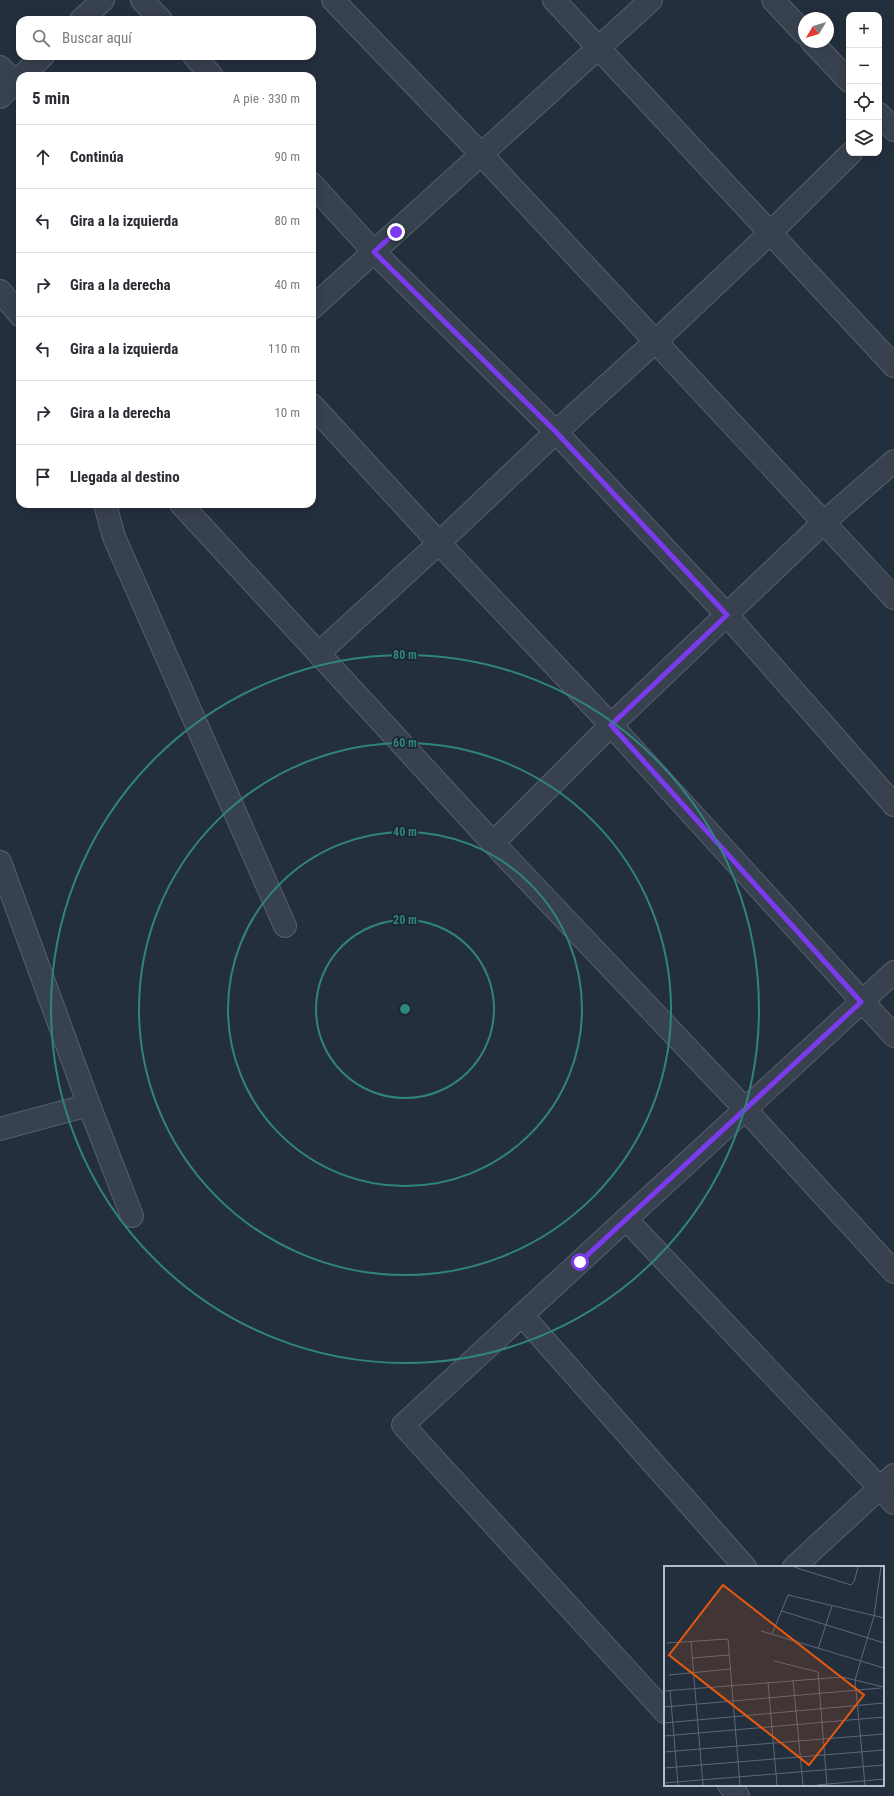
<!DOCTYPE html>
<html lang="es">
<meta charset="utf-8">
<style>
body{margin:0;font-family:"Roboto Condensed",sans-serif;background:#f7f7f7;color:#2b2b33}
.controls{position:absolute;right:12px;top:12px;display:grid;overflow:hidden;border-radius:8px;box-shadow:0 2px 10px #0003}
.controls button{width:36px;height:36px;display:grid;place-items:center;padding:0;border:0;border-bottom:1px solid #e1e1e2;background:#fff;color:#2b2b33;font:20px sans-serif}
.compass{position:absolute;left:798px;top:12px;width:36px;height:36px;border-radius:50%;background:#fff;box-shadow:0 2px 10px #0003;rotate:232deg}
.stop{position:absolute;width:12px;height:12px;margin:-9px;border:3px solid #7c3aed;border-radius:50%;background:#fff}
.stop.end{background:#7c3aed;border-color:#fff;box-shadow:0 1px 4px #0008}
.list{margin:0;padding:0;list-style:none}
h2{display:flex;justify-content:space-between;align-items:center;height:52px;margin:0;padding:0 16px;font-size:17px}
h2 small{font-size:13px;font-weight:400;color:#7c7c81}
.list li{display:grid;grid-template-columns:26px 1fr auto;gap:12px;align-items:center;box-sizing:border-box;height:64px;padding:0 16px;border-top:1px solid #e1e1e2}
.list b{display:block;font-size:15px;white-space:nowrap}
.list em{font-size:13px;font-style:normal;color:#7c7c81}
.icon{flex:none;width:22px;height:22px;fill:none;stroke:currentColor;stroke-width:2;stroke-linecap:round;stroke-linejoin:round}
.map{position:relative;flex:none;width:894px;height:1796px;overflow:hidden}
.search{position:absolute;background:#fff;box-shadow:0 2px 10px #0003;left:16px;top:16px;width:300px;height:44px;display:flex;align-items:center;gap:10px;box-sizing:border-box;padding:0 14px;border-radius:12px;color:#7c7c81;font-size:15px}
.panel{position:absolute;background:#fff;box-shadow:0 2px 10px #0003;left:16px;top:72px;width:300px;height:436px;border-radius:12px}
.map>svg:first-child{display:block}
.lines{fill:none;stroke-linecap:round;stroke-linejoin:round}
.street-casing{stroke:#565f6c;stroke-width:24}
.street{stroke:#38414e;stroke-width:22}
.route{stroke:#7c3aed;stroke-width:5}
.ring{fill:none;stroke:#308480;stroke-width:2}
.inset-road{fill:none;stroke:#5e6776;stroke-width:1}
.view{fill:#e8590c;fill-opacity:0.15;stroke:#e8590c;stroke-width:2}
.inset-edge{fill:none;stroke:#b4bcc9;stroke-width:2}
.centre{fill:#308480;stroke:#1d2633;stroke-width:2}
.ring-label{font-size:12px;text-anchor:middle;font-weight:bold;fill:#308480;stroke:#1d2633;stroke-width:3.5;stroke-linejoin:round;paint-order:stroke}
</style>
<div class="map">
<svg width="894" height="1796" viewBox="0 0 894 1796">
<rect width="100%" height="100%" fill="#242f3e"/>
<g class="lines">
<g class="street-casing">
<g id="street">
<polyline points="142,0 161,20"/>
<polyline points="333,0 481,154 894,598"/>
<polyline points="554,0 894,366"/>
<polyline points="773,0 804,33"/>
<polyline points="81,20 103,0"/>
<polyline points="812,42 849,81"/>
<polyline points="194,56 212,76"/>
<polyline points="0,67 20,87"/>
<polyline points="22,76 43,56"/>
<polyline points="0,97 20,78"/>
<polyline points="879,114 894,130"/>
<polyline points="312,184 374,252 556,432 727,615 894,805"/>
<polyline points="0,291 20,315"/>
<polyline points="312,308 651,0"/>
<polyline points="312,405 439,543 611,725 894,1036"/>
<polyline points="105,504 114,537 285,926"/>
<polyline points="181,504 493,843 745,1109 894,1272"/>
<polyline points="319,653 439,543 556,432 656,341 770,233 851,153"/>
<polyline points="493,843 611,725 824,522 894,461"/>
<polyline points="0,862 89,1105 132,1216"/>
<polyline points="0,1129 89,1105"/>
<polyline points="626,1219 894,1503"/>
<polyline points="522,1315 745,1567"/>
<polyline points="794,1567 894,1475"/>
<polyline points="665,1712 403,1425 894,972"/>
<polyline points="729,1785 738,1796"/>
</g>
</g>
<use href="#street" class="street"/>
</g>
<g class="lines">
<polyline class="route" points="396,232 374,252 556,432 727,615 611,725 861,1002 580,1262"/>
</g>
<g class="ring">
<circle cx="405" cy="1009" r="89"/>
<circle cx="405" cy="1009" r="177"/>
<circle cx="405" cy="1009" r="266"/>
<circle cx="405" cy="1009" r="354"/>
</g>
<g transform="translate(664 1566)">
<rect width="220" height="220" fill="#242f3e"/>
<path class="inset-road" d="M130,1L187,19L190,16L194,1M118,45L220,77M97,65L220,102M108,68L124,29L220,52M27,76L39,219M3,77L64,73L76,219M154,83L168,40M28,92L65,89M110,95L154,106L163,219M5,109L66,103M129,114L139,219M104,116L113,219M6,124L14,219M0,125L178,111L220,121M0,141L217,122M0,157L220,137M0,170L220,151M0,186L220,168M0,202L220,184M0,217L220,199M153,219L220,213M201,219L191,114L210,50L217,1"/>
<path class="view" d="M59,19L200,129L145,199L5,89Z"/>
<rect width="220" height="220" class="inset-edge"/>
</g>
<circle cx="405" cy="1009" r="6" class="centre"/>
<g class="ring-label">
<text x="405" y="659">80 m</text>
<text x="405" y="747">60 m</text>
<text x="405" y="836">40 m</text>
<text x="405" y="924">20 m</text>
</g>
</svg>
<div class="controls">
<button>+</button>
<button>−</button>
<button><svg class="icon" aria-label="locate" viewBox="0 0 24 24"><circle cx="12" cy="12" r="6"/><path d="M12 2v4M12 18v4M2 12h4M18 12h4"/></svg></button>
<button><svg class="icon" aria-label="layers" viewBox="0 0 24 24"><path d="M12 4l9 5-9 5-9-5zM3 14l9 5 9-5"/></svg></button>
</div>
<svg class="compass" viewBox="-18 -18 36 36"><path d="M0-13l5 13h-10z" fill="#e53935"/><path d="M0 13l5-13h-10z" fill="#7c7c81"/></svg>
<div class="stop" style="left:580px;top:1262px"></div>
<div class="stop end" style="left:396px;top:232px"></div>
<div class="search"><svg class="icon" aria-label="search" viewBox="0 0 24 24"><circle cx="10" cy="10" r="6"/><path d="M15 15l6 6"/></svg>Buscar aquí</div>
<section class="panel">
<h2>5 min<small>A pie · 330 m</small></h2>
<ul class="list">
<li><svg class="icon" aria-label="ahead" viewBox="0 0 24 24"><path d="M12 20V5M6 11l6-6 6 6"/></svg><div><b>Continúa</b></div><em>90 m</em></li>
<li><svg class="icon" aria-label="left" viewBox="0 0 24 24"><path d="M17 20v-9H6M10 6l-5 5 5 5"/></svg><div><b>Gira a la izquierda</b></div><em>80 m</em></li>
<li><svg class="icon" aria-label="right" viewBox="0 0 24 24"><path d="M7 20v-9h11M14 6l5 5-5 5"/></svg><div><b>Gira a la derecha</b></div><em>40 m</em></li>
<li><svg class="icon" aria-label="left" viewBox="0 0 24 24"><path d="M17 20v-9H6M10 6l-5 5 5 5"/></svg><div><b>Gira a la izquierda</b></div><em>110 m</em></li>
<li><svg class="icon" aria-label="right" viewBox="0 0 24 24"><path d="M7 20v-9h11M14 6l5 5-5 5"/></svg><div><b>Gira a la derecha</b></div><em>10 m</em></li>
<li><svg class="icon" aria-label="arrive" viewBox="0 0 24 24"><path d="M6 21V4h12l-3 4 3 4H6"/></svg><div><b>Llegada al destino</b></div></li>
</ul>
</section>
</div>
